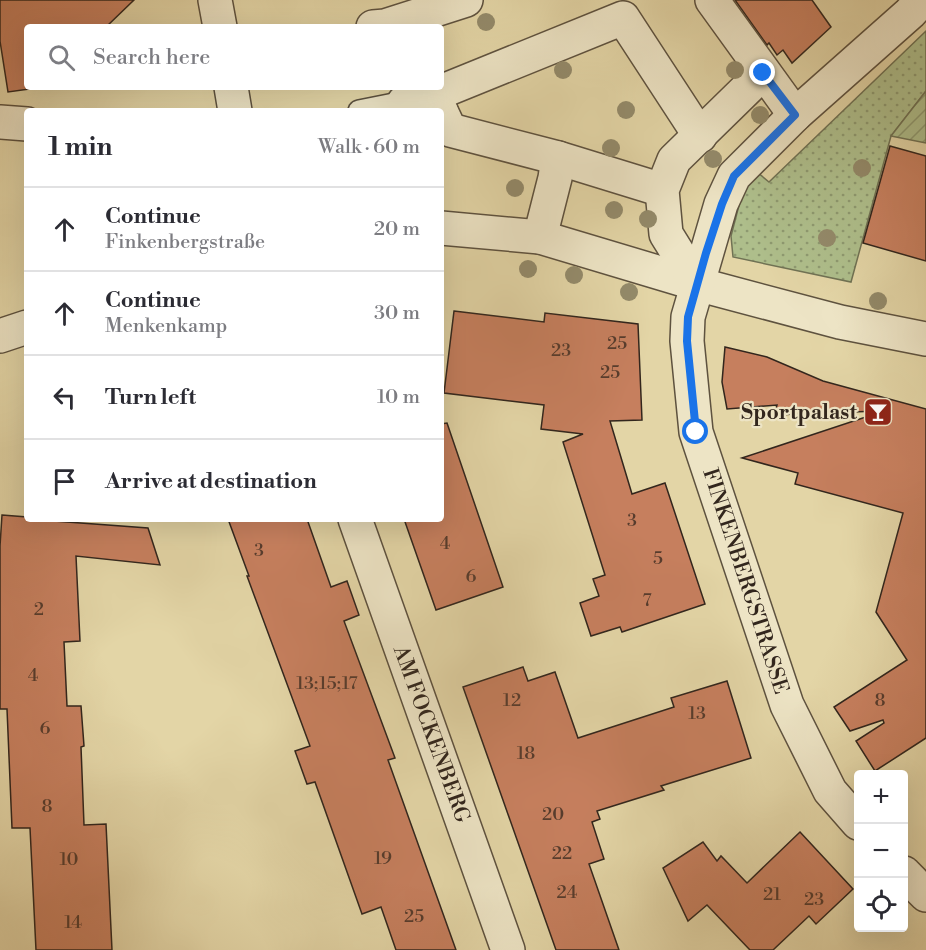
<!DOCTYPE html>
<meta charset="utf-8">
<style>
body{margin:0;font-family:"Libre Bodoni",serif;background:#f2f2f3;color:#2b2b33}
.controls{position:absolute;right:18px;bottom:18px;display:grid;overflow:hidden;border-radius:6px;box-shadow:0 6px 24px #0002}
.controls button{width:54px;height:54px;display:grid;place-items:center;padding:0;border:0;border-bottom:2px solid #e1e1e2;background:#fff;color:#2b2b33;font:30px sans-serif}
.stop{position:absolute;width:18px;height:18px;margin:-14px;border:4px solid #1a73e8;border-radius:50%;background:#fff}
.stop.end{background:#1a73e8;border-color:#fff;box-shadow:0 2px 6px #0008}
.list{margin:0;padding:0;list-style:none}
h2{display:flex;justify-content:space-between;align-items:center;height:78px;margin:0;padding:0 24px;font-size:26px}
h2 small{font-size:20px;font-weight:400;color:#7c7c81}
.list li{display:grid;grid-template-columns:39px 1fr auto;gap:18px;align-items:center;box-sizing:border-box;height:84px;padding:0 24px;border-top:2px solid #e1e1e2}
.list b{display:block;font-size:22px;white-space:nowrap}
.list p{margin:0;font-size:20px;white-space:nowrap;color:#7c7c81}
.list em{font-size:20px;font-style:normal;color:#7c7c81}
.icon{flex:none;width:33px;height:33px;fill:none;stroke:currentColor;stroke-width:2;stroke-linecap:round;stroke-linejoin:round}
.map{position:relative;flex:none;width:926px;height:950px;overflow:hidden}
.search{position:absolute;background:#fff;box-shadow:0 6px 24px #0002;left:24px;top:24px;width:420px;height:66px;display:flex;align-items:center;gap:15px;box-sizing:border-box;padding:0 21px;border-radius:6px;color:#7c7c81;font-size:22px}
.panel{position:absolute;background:#fff;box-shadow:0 6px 24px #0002;left:24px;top:108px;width:420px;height:414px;border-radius:6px}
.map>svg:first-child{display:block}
.grass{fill:url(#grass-dots);stroke:#707254;stroke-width:1.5}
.garden{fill:url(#garden-furrows);stroke:#707254;stroke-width:1.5}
.building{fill:#c67f5e;stroke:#32261d;stroke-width:1.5}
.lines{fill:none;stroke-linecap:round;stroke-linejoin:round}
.lane-casing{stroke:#5e523f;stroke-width:24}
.street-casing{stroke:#5e523f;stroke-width:36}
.lane{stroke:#ede4c5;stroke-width:21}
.street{stroke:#ede4c5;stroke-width:33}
.tree{fill:#938a6a}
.route{stroke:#1a73e8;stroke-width:8}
.labels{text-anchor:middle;stroke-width:4.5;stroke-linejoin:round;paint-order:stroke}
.number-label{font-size:18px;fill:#573c2d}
.poi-label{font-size:21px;font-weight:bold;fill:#32261d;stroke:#ede4c5;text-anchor:end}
.street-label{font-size:21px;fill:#32261d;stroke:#ede4c5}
</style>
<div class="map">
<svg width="926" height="950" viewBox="0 0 926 950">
<defs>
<pattern id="grass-dots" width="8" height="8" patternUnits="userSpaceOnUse" patternTransform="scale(1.5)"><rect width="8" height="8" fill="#aebe8b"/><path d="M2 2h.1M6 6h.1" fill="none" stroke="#8e9a71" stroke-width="1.8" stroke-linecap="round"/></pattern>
<pattern id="garden-furrows" width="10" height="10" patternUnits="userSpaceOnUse" patternTransform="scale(1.5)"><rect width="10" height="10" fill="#aebe8b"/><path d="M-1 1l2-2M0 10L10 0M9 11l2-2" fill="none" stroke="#8e9a71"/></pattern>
</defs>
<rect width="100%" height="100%" fill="#e3d5a6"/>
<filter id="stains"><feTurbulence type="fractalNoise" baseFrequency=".00333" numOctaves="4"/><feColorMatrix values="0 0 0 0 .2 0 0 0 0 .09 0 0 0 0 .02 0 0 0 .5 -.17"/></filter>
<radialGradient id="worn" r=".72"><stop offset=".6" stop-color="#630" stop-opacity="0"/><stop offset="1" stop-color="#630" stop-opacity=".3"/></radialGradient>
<polygon class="grass" points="926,31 926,91 891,136 851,282 733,257 731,236 743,190 757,172 769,182"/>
<polygon class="garden" points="926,91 926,143 891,136"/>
<g class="building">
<polygon points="0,0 134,0 106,27 27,27 27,87 44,87 8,92 0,41"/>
<polygon points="735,0 812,0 831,27 792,63 783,50 777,55 769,43 767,45"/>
<polygon points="890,146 926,156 926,261 863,243"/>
<polygon points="454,311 544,322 545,313 638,324 642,420 610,421 632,494 665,483 705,604 622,632 620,627 591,636 580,603 599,596 593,579 605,575 563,442 583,434 541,429 544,405 444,393"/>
<polygon points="725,347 767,357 823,381 926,409 926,738 875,771 856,741 884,723 883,720 850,731 834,707 907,660 876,612 903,513 795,484 798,473 742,458 878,413 878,411 774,415 777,405 727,409 722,382"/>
<polygon points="447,423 503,587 436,610 404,519 441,519 441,424"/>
<polygon points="2,515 27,517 27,519 148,528 160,565 76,556 80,641 64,642 67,706 81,706 84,746 81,747 84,825 106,824 112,950 36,950 30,828 12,828 7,709 0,709 0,546"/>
<polygon points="228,519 307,519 331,587 347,581 359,615 344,621 395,758 388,760 456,950 396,950 381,907 362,914 315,782 307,784 295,751 310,746 247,576 249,576"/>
<polygon points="523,667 528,681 555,672 578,738 674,707 671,698 727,681 751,758 661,786 664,790 597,811 600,819 592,822 604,859 589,864 619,950 556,950 463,687"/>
<polygon points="800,832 853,889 816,924 809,916 773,950 750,950 707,905 688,921 663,868 703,842 717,861 721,856 747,883"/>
</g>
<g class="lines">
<g class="lane-casing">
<polyline id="lane" points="359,111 404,102"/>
</g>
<g class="street-casing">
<g id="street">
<polyline points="215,0 220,27"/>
<polyline points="712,0 795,115"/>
<polyline points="373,27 385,26 466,0"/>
<polyline points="231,87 235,111"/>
<polyline points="433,95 623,18 700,136"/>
<polyline points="404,102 433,95 441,111"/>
<polyline points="441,111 450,130 558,158 662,190"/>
<polyline points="0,122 27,124"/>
<polyline points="441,228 540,237 697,284 840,322 926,339"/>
<polyline points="540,237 555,178 558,158"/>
<polyline points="697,284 666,234 662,190 674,160 763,73"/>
<polyline points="0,336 27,327"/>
<polyline points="355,519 508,950"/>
<polyline points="858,823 830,791 787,705 696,432 687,341 688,317 721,204 734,176 795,115 910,13 922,0"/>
<polyline points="904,873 926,895"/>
</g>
</g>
<use href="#lane" class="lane"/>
<use href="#street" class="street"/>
</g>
<g class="tree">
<circle cx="486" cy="22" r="9"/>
<circle cx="563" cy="70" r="9"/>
<circle cx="735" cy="70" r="9"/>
<circle cx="626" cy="110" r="9"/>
<circle cx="760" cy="115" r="9"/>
<circle cx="611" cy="148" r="9"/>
<circle cx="713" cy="159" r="9"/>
<circle cx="862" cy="168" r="9"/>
<circle cx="515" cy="188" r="9"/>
<circle cx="614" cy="210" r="9"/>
<circle cx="648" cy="219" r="9"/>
<circle cx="827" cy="238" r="9"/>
<circle cx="528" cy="269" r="9"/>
<circle cx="574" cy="275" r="9"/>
<circle cx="629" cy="292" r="9"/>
<circle cx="878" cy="301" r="9"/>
</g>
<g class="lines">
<polyline class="route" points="696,432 687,341 688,317 706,253 722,204 734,176 795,115 763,73"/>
</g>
<defs>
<g id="bar-square" transform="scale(1.5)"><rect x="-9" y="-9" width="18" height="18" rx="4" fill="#8f2418" stroke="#ede4c5"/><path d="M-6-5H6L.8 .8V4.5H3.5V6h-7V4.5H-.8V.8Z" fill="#fff"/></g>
</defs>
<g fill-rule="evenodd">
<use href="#bar-square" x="878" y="412"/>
</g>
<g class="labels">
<g class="number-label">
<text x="617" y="349">25</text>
<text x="561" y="356">23</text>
<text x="610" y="378">25</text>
<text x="632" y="526">3</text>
<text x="445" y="549">4</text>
<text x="259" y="556">3</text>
<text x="658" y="564">5</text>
<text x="471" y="582">6</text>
<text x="647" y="606">7</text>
<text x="39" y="615">2</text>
<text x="33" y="681">4</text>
<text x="327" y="689">13;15;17</text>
<text x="512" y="706">12</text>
<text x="880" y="706">8</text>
<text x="697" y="719">13</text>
<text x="45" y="734">6</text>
<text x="526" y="759">18</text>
<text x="47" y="812">8</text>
<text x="553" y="820">20</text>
<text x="562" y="859">22</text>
<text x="383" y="864">19</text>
<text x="69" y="865">10</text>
<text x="567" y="898">24</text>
<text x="772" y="900">21</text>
<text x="814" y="905">23</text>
<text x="414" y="922">25</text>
<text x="73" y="928">14</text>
</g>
<g class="poi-label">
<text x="857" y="419">Sportpalast</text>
</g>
<g class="street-label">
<text transform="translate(746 581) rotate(72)" y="7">FINKENBERGSTRASSE</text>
<text transform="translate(432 734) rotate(70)" y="7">AM FOCKENBERG</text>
</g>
</g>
<rect width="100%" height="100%" filter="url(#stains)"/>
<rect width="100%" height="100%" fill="url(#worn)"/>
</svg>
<div class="controls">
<button>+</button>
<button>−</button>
<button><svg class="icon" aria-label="locate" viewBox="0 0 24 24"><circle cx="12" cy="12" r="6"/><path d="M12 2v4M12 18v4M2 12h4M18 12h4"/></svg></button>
</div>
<div class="stop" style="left:696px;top:432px"></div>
<div class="stop end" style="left:763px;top:73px"></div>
<div class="search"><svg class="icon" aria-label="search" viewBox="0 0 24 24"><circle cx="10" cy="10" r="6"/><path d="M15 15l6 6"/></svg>Search here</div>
<section class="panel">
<h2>1 min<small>Walk · 60 m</small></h2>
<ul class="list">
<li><svg class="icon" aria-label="ahead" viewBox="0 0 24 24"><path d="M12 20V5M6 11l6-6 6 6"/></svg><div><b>Continue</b><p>Finkenbergstraße</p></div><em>20 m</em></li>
<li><svg class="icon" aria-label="ahead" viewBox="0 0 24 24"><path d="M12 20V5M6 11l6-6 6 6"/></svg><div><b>Continue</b><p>Menkenkamp</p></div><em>30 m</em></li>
<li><svg class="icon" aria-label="left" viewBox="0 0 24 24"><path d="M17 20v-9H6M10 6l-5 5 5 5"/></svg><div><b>Turn left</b></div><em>10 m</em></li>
<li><svg class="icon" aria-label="arrive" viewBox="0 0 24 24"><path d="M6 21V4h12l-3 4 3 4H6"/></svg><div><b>Arrive at destination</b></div></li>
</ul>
</section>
</div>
